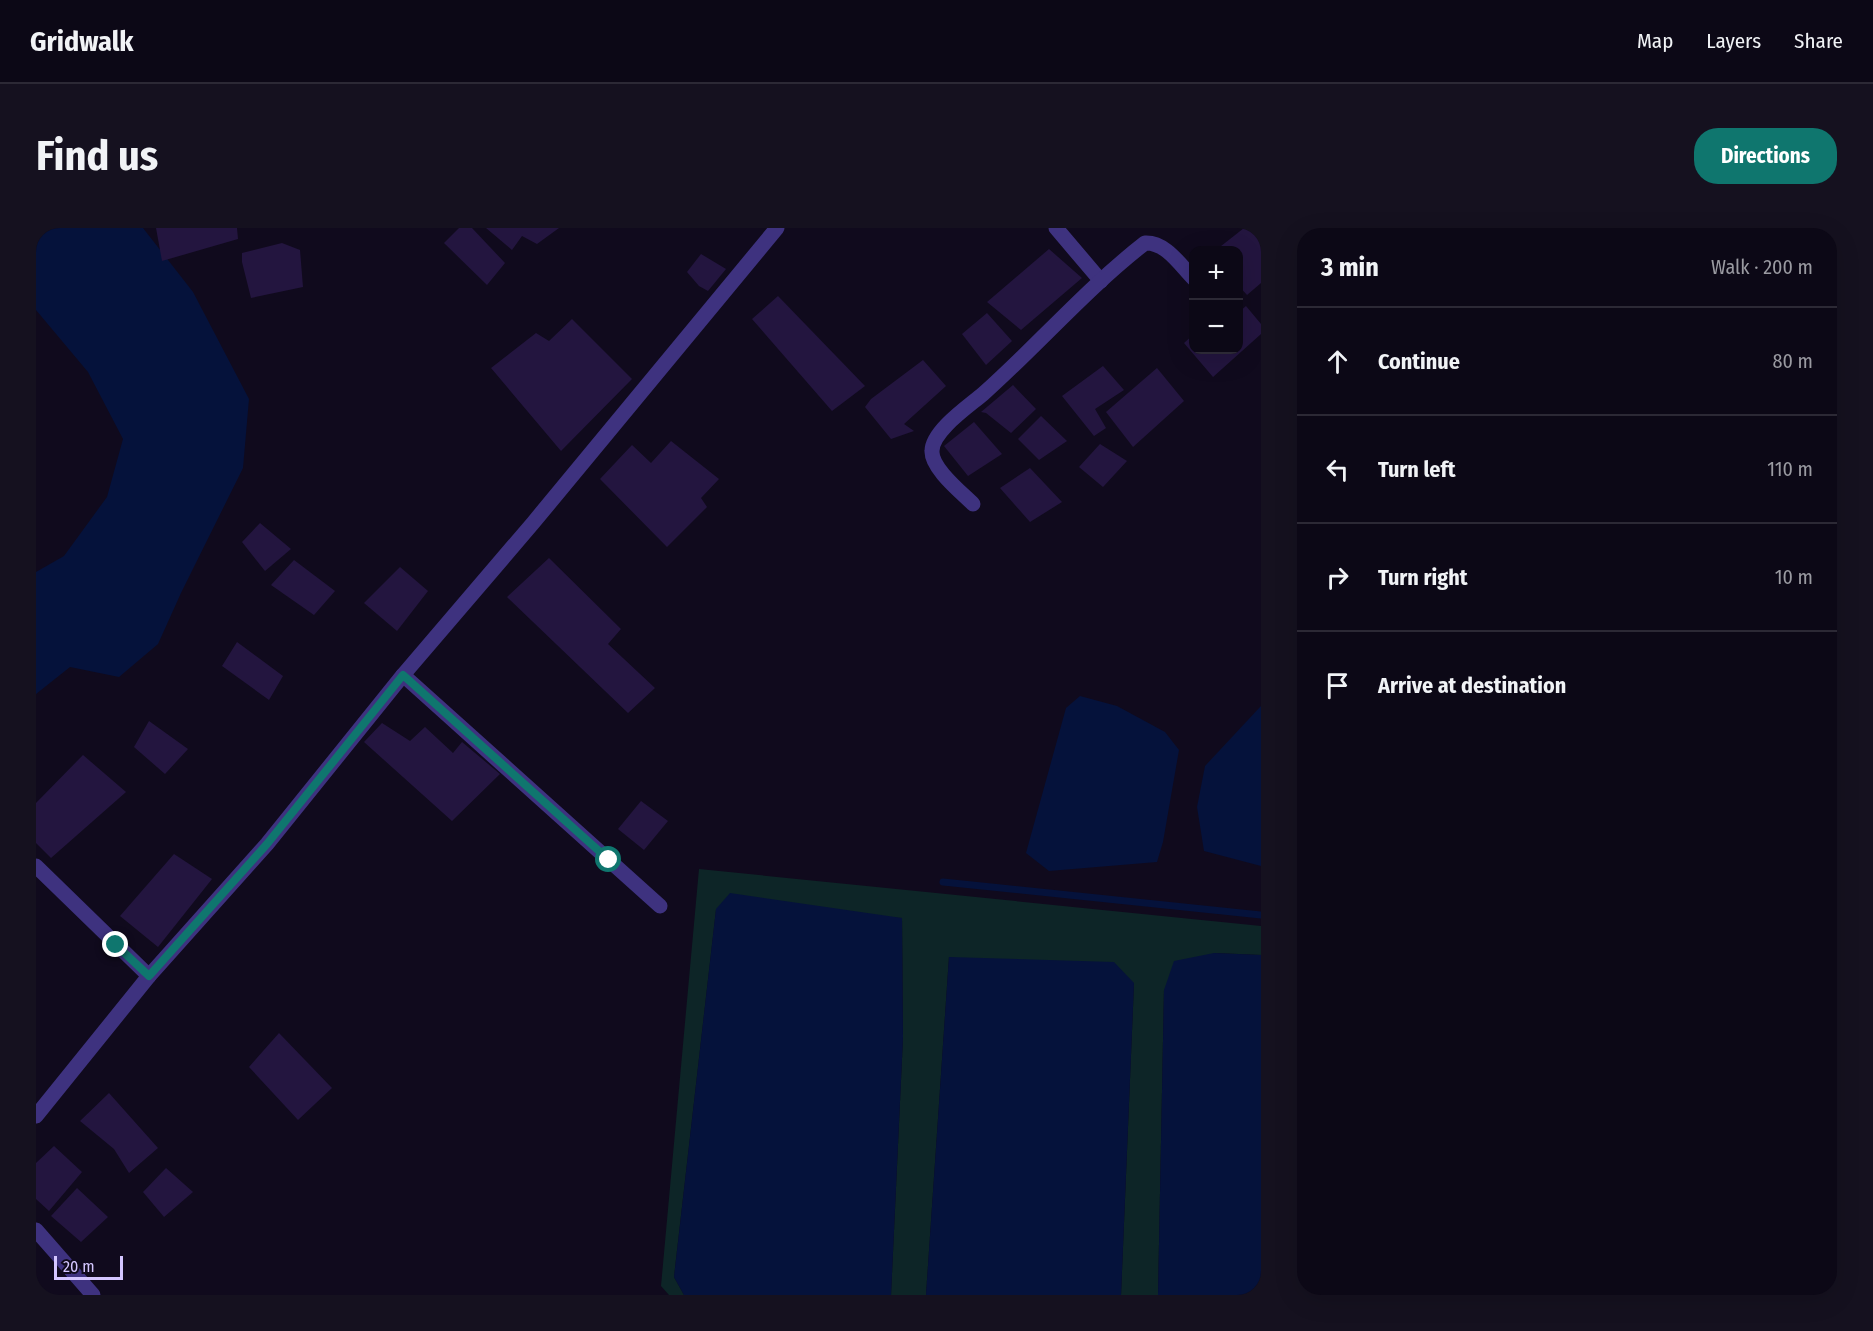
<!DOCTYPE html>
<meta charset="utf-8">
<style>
body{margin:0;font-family:"Fira Sans Condensed",sans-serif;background:#15111f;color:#f1f3f6}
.controls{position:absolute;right:18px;top:18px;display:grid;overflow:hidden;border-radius:12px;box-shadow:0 6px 24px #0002}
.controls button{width:54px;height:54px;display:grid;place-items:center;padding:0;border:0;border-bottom:2px solid #2c2935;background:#0c0816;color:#f1f3f6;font:30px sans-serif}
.scale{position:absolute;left:18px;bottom:15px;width:69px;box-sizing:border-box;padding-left:6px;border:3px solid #d4c6ff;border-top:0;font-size:16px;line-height:21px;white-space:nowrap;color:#d4c6ff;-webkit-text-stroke:4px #100a1d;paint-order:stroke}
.stop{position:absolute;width:18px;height:18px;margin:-14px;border:4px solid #0f766e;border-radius:50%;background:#fff}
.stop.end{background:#0f766e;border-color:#fff;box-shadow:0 2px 6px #0008}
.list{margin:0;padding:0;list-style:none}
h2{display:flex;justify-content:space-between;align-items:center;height:78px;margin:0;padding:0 24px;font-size:26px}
h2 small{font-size:20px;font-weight:400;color:#9a9aa1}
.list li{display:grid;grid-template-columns:39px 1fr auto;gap:18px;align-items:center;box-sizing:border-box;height:108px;padding:0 24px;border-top:2px solid #2c2935}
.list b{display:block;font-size:22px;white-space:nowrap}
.list em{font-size:20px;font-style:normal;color:#9a9aa1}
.icon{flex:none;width:33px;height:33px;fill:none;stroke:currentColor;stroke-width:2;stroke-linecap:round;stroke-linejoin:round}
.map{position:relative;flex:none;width:1225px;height:1067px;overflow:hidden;border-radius:24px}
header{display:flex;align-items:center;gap:36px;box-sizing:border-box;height:84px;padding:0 30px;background:#0c0816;border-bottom:2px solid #2c2935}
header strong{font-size:28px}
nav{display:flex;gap:33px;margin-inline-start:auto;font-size:21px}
.intro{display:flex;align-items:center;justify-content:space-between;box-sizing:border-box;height:144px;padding:0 36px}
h1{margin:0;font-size:42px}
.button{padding:15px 27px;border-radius:24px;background:#0f766e;color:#fff;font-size:21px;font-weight:700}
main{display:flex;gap:36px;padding:0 36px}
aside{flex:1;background:#0c0816;border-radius:24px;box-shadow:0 6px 24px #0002}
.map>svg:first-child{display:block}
.green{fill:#0d2527}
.water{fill:#05123b}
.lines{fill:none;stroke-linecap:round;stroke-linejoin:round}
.stream{stroke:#05123b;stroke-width:7}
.building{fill:#23153f}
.minor{stroke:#3e327f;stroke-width:15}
.route{stroke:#0f766e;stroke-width:8}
</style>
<header>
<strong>Gridwalk</strong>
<nav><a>Map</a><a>Layers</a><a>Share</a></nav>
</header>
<div class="intro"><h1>Find us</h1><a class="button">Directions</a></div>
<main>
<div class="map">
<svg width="1225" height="1067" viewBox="0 0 1225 1067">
<rect width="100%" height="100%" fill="#100a1d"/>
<polygon class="green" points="663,641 1225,698 1225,727 1178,725 1128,762 1122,1067 1085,1067 1098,755 913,729 890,1067 855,1067 867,809 866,690 680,682 638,1049 648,1067 633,1067 625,1058"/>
<g class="water">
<polygon points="0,0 107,0 157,64 213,171 207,240 145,365 122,416 83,449 34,439 0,466 0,344 28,328 71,269 87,211 52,144 0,82"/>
<polygon points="1044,468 1081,478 1129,504 1143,522 1127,614 1121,634 1013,643 990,625 1030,480"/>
<polygon points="1225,478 1225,638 1168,623 1161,579 1169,538"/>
<polygon points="694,665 866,690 867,809 855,1067 648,1067 638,1049 680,681"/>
<polygon points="1178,725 1225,727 1225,1067 1122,1067 1128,762 1138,733"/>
<polygon points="913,729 1078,734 1098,755 1085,1067 890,1067"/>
</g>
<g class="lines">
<polyline class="stream" points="907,654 1225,687"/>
</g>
<g class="building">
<polygon points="120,0 201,0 202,11 126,33"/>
<polygon points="423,0 436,0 469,35 451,57 408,15"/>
<polygon points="450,0 523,0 501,16 486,8 476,22"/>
<polygon points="1208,0 1218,0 1225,9 1225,55 1211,67 1202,57 1202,22 1180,22"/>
<polygon points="246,15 264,22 267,59 215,70 206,34 206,25"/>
<polygon points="1013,21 1046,50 985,102 951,74"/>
<polygon points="665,26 690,41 672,63 663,58 651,44"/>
<polygon points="742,68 829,158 796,183 716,91"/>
<polygon points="1210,78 1225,96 1225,106 1177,149 1148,115 1158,106 1158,122 1202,122 1202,85"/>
<polygon points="951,85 976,113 950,137 926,106"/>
<polygon points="536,91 596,151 525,223 455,140 500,105 513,113"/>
<polygon points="887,132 910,158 868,196 878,203 855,211 829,179 835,171"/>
<polygon points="1067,138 1088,162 1059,181 1070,200 1058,208 1026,168"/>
<polygon points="1121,140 1148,173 1097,219 1070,184"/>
<polygon points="977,157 1000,181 975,205 950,185 945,184"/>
<polygon points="1005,188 1031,213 1003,232 982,211"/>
<polygon points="938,194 966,226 932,248 908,218"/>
<polygon points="635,213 683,251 665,270 671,279 631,319 564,251 596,217 615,235"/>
<polygon points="1064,216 1091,233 1067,259 1043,239"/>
<polygon points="994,240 1026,274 994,294 964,260"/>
<polygon points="224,295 255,321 229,343 206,314"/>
<polygon points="513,330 585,401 572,416 619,460 592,485 471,369"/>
<polygon points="258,332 299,363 278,387 235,357"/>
<polygon points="364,339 392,363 361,403 328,375"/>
<polygon points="201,414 247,448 233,472 186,438"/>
<polygon points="113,493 152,521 129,546 98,519"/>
<polygon points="346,495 374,513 389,499 417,525 426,514 464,546 416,593 328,514"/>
<polygon points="47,527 90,564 15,630 0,615 0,575"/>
<polygon points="605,573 632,593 608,622 582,601"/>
<polygon points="138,626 176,651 122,719 84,688"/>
<polygon points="243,805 296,860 262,892 213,839"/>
<polygon points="73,865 122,920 93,945 78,921 44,893"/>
<polygon points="18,918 46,944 13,983 0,971 0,935"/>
<polygon points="130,940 157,964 128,989 107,964"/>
<polygon points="41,960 72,989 45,1014 15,988"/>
</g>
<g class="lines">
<g class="minor">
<polyline points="1020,0 1065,53"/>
<path d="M937,276C925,264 895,240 896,223C896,203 933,178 947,166C1002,117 1051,60 1109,15C1130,14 1144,37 1158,51"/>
<polyline points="367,447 624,678"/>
<polyline points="0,638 113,748"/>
<polyline points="0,888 113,748 231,616 367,447 497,295 741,0"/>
<polyline points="0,1002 57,1067"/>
</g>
</g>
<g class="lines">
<polyline class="route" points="80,717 113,748 231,616 367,447 573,632"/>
</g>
</svg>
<div class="controls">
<button>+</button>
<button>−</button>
</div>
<div class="scale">20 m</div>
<div class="stop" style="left:573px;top:632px"></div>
<div class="stop end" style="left:80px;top:717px"></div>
</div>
<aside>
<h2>3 min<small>Walk · 200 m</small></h2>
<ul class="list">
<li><svg class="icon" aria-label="ahead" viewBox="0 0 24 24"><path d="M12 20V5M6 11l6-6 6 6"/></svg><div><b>Continue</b></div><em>80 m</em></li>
<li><svg class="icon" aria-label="left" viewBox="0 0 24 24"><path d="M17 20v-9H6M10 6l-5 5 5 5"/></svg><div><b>Turn left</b></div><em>110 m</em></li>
<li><svg class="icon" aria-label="right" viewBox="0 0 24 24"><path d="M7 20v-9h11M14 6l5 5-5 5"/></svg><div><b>Turn right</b></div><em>10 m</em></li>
<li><svg class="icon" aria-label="arrive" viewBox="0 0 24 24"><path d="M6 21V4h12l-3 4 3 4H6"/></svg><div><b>Arrive at destination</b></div></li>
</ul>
</aside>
</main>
